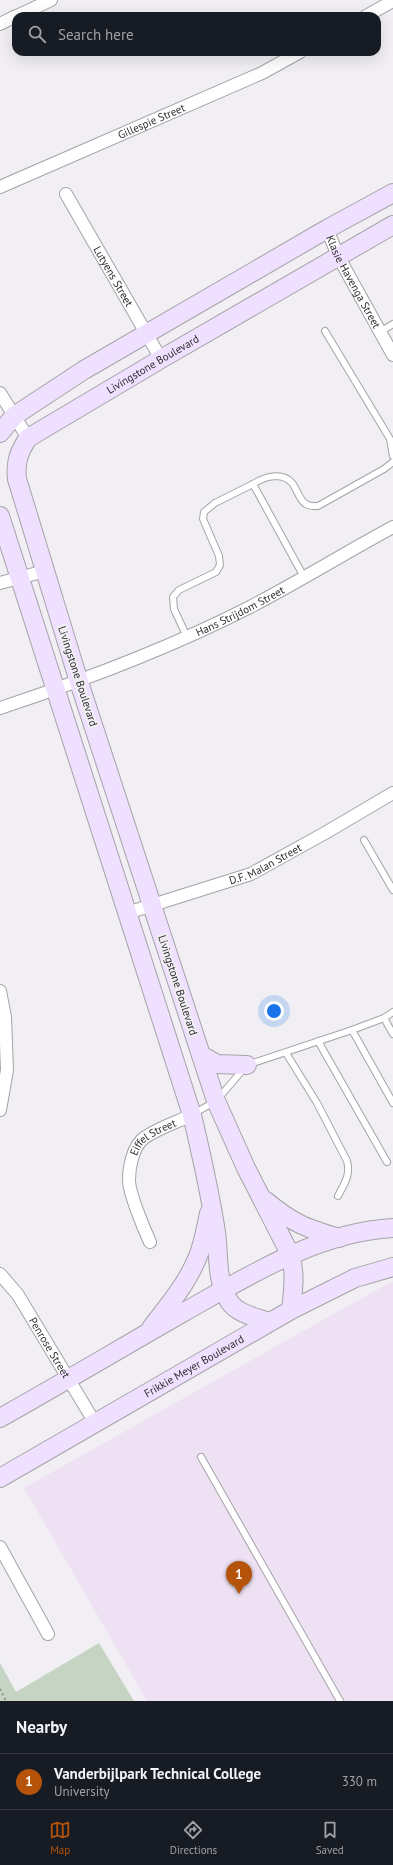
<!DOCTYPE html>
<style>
body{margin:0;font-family:"PT Sans",sans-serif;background:#242831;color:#f1f3f6}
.you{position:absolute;left:274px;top:1011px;width:14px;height:14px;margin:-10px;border:3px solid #fff;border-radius:50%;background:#1a73e8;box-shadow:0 0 0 6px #1a73e833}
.badge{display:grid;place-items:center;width:26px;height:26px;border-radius:50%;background:#b45309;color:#fff;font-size:13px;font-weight:700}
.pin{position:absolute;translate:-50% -33px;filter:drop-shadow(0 1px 2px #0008)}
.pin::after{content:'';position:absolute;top:21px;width:14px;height:12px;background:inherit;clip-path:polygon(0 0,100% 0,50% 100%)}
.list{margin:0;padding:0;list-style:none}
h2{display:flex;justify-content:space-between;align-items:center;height:52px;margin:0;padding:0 16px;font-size:17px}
h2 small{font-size:13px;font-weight:400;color:#9ea1a6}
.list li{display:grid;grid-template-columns:26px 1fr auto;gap:12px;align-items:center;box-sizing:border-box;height:56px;padding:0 16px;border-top:1px solid #363941}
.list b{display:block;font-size:15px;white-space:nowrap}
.list p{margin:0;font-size:13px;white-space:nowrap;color:#9ea1a6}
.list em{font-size:13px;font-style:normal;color:#9ea1a6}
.icon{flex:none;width:22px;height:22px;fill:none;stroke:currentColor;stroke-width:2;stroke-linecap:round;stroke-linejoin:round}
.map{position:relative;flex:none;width:393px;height:1701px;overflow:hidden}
.search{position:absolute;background:#171b24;box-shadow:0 4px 16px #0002;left:12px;right:12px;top:12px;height:44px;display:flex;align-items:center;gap:10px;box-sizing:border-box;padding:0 14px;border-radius:12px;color:#9ea1a6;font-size:15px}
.sheet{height:108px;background:#171b24}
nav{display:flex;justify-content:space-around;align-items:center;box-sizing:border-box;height:56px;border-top:1px solid #363941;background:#171b24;font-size:11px;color:#9ea1a6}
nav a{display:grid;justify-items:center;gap:2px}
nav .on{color:#b45309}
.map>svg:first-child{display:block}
.education{fill:#efe1f4}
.green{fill:#c6d5c3}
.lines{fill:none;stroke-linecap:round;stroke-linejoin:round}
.lane-casing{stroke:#a5a3a8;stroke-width:8}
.street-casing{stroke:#a5a3a8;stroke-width:14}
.secondary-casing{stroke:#a5a3a8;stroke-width:20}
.path{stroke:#8d8c8f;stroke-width:2;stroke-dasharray:2 3;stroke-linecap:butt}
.lane{stroke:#fff;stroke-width:6}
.street{stroke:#fff;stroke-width:12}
.secondary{stroke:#eee0fe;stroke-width:18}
.labels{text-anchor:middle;stroke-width:4;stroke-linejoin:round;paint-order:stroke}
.street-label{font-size:11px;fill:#2d2d2e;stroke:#f1eff4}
</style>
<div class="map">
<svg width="393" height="1701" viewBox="0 0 393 1701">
<rect width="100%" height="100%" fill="#f1eff4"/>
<polygon class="education" points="393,1282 393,1701 147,1701 24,1488 387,1284"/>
<polygon class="green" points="99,1643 134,1701 0,1701 0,1663 16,1692"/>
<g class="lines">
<g class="lane-casing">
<g id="lane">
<polyline points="325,331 390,439 393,456"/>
<polyline points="380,332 393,324"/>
<path d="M304,577L253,484C264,477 282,471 292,483C297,489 299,500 306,504C310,507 314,506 318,506L384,469L393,462"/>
<polyline points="187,637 174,609 173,597 179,590 216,572 220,565 219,556 203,519 204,512 215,503 253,484"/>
<polyline points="364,840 393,890"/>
<polyline points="384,1018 393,1034"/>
<polyline points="352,1030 393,1103"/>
<polyline points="318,1041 387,1162"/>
<path d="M286,1053L317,1103L347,1161C351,1175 344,1184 338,1196"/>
<polyline points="193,1114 216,1101 247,1065 352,1030 384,1018 393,1012"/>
<polyline points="201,1457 340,1701"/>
</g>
</g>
<g class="street-casing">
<g id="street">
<polyline points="17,16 51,0"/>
<polyline points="366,16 393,1"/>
<polyline points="0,24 16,16"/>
<path id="s1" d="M0,187L262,73L300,52"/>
<path id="s2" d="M66,194L161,359"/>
<path id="s3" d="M327,229L338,256L393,355"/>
<polyline points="0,393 28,438"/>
<polyline points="0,583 45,571"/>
<path id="s4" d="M0,708C85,680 170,648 250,607C298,582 345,553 393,527"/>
<path id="s5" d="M127,913L251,874L325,833L393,793"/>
<polyline points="0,991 5,1017 7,1070 0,1110"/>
<path id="s6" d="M150,1242C144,1229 129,1193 129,1180C129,1167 133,1146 144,1138C158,1128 177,1122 192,1115"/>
<path id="s7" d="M0,1274L18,1295L95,1423"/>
<polyline points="0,1547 48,1634"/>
</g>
</g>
<g class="secondary-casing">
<g id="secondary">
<polyline points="0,433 14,416 84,370 327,229 393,193"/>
<path d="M0,516L192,1115C201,1153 210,1193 216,1232C219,1254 216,1282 229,1301C237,1314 256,1317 269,1322"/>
<polyline points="201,1055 217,1064 247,1065"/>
<path d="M266,1201C292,1223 306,1228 339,1238"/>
<path id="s8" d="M291,1310C293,1291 296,1273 290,1254L246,1168L216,1101L79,682L17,479C15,462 19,452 28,438L161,359L393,225"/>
<path d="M151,1328C171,1302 194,1275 202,1244C205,1234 207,1223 209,1213"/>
<path d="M0,1418C62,1383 123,1347 184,1312C248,1276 318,1232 393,1228"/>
<path id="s9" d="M0,1478L291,1310L355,1278L393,1267"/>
</g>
</g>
<polyline class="path" points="0,1689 6,1701"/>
<use href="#lane" class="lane"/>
<use href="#street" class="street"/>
<use href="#secondary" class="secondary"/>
</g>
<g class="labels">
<g class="street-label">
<text dy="4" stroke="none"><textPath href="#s1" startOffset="165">Gillespie Street</textPath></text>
<text dy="4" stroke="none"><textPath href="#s2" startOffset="95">Lutyens Street</textPath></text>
<text dy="4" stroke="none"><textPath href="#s3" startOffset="59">Klasie Havenga Street</textPath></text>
<text dy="4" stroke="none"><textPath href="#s8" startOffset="1068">Livingstone Boulevard</textPath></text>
<text dy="4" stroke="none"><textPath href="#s4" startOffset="259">Hans Strijdom Street</textPath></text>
<text transform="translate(78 676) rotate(72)" y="4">Livingstone Boulevard</text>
<text dy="4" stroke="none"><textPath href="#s5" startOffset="147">D.F. Malan Street</textPath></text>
<text transform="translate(178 985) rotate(72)" y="4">Livingstone Boulevard</text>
<text dy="4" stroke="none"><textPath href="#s6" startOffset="119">Eiffel Street</textPath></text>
<text dy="4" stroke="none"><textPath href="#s7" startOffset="89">Penrose Street</textPath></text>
<text dy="4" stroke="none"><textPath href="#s9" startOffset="224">Frikkie Meyer Boulevard</textPath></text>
</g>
</g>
</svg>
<div class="you"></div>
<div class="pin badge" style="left:239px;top:1594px">1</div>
<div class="search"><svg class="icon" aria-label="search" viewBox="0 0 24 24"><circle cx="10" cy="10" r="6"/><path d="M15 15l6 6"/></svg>Search here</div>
</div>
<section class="sheet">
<h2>Nearby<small></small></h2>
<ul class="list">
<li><span class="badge">1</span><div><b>Vanderbijlpark Technical College</b><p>University</p></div><em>330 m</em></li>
</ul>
</section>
<nav>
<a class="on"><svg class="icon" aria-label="map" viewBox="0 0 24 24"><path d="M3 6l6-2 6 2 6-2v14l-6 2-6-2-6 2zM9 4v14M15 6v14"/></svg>Map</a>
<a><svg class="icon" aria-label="directions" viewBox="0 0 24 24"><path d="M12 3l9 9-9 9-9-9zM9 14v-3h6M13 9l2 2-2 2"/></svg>Directions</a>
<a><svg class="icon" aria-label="saved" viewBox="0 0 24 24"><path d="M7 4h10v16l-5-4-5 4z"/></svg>Saved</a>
</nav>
